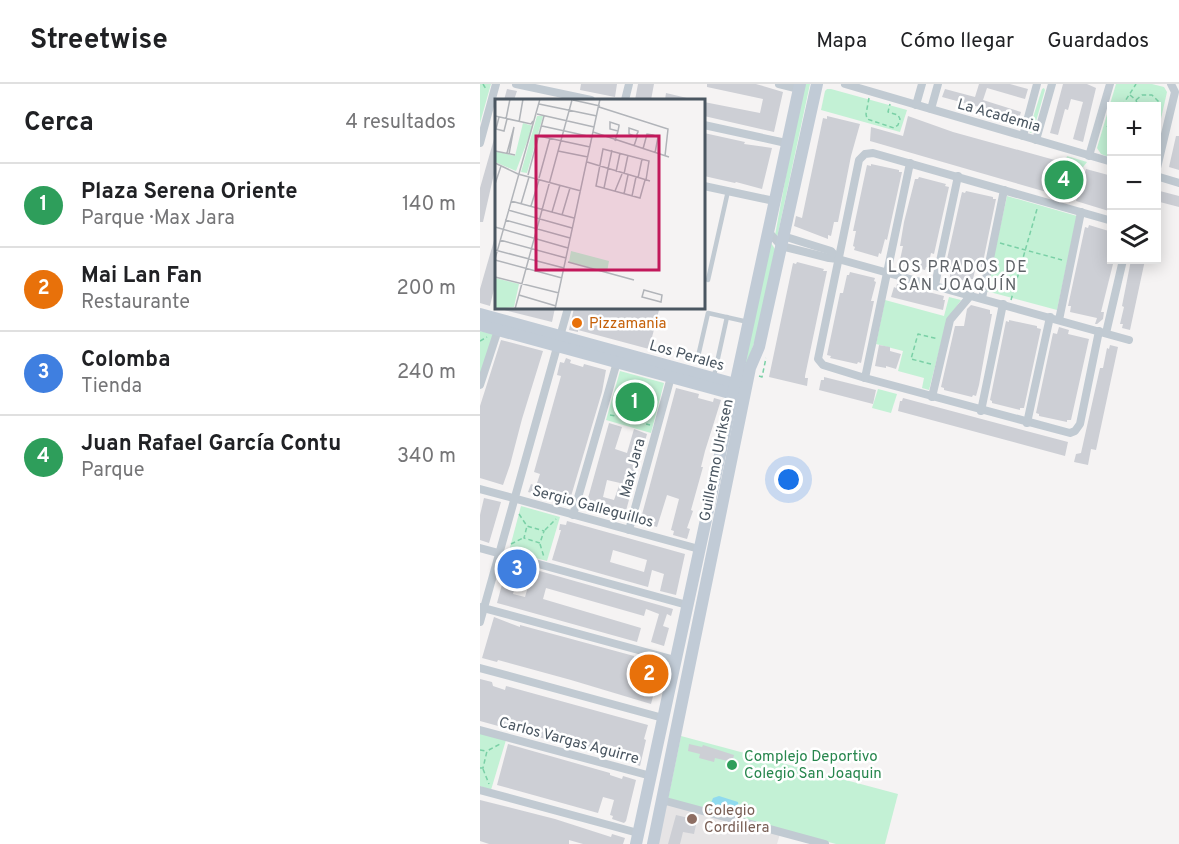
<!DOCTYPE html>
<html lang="es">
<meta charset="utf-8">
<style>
body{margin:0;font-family:Overpass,sans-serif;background:#f2f2f2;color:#202124}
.controls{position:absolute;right:18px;top:18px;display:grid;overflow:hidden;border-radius:0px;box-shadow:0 3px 15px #0003}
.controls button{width:54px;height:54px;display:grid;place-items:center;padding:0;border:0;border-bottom:2px solid #e0e0e0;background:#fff;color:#202124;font:30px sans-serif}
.you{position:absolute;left:309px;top:396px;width:21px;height:21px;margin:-15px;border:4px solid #fff;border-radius:50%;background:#1a73e8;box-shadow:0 0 0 9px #1a73e833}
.badge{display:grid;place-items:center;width:39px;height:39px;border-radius:50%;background:#d93025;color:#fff;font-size:20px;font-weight:700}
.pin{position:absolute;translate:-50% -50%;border:3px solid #fff;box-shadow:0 2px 6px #0006}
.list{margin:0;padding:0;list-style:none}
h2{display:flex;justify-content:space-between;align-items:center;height:78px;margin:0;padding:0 24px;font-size:26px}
h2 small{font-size:20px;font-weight:400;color:#757577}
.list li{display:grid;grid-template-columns:39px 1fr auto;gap:18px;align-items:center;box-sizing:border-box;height:84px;padding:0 24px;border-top:2px solid #e0e0e0}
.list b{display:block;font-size:22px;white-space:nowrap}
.list p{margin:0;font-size:20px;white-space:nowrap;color:#757577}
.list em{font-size:20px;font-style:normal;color:#757577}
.icon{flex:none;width:33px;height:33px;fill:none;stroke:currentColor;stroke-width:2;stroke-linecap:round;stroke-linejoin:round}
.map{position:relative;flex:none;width:699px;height:760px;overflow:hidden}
header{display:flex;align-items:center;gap:36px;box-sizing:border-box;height:84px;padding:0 30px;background:#fff;border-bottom:2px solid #e0e0e0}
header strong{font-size:28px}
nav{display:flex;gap:33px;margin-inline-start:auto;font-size:21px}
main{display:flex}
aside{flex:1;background:#fff}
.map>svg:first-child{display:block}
.education{fill:#e6e4e5}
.green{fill:#c3f1d5}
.water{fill:#90daee}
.building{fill:#cdcfd5;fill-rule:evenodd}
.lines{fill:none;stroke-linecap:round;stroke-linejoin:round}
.path{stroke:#7ad0a6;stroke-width:1.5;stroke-dasharray:4.5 3;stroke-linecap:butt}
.service{stroke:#c1cad2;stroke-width:4.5}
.minor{stroke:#c1cad2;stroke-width:8}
.secondary{stroke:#c1cbd6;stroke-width:12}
.food-dot{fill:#e8710a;stroke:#fff;stroke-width:2}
.leisure-dot{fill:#2e9e5b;stroke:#fff;stroke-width:2}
.education-dot{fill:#8d6e63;stroke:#fff;stroke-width:2}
.labels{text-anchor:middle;stroke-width:5;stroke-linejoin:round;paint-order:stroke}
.street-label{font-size:15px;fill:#4a5661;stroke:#fff}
.food-label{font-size:15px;fill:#c56008;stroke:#fff;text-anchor:start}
.leisure-label{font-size:15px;fill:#27864d;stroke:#fff;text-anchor:start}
.education-label{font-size:15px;fill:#785e54;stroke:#fff;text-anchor:start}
.neighbourhood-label{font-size:16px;letter-spacing:1.5px;fill:#5f6368;stroke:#fff}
.inset-road{fill:none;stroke:#b1b4b9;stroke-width:1.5}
.view{fill:#c2185b;fill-opacity:0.15;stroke:#c2185b;stroke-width:3}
.inset-edge{fill:none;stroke:#4a5661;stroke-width:3}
</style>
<header>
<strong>Streetwise</strong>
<nav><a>Mapa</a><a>Cómo llegar</a><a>Guardados</a></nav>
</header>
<main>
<aside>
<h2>Cerca<small>4 resultados</small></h2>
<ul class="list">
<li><span class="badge" style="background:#2e9e5b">1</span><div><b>Plaza Serena Oriente</b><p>Parque · Max Jara</p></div><em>140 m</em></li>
<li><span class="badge" style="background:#e8710a">2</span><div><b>Mai Lan Fan</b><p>Restaurante</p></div><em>200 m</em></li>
<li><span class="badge" style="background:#3f7fe0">3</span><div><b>Colomba</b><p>Tienda</p></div><em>240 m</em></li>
<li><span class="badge" style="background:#2e9e5b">4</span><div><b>Juan Rafael García Contu</b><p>Parque</p></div><em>340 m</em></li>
</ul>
</aside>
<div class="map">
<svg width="699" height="760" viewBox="0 0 699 760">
<rect width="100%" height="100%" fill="#f5f3f3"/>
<polygon class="education" points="185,719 300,750 297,760 176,760"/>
<g class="green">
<polygon points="0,0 11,0 0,39"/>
<polygon points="323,0 330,0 297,154 295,151"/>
<polygon points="636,0 672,0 684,3 687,8 680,39 677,38 676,22 632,22 631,74 621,70 617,64"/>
<polygon points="564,4 565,6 553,48 550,49 549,46 562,5"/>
<polygon points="347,5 351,5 427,26 420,48 341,26 345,7"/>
<polygon points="587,72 607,78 592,97 594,98 589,117 570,112 575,93 581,94"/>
<polygon points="527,112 597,132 577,226 506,207"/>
<polygon points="289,156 295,165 276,253 261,298"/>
<polygon points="469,213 481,216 467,236 449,306 442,304 444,294 418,287 423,267 396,260 405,216 464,232"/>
<polygon points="0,247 13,250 0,292"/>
<polygon points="140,287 184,299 171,349 126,336"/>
<polygon points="398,305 417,310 411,329 392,324"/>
<polygon points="41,422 80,433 67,477 29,467"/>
<polygon points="0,649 26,656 11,706 0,702"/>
<polygon points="201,652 418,710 405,760 356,760 188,715"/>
</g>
<polygon class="water" points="239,712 258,718 259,724 264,727 264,732 261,733 254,730 250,731 232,726 230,722 233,714"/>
<g class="building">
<polygon points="101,0 137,0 135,13 100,6"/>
<polygon points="158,0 174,0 171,16 155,16"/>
<polygon points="227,0 276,0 303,8 294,48 224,32 224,18 280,29 283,15 227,3"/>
<polygon points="499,0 530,0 548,5 545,15 507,4 503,16 541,28 538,38 498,26 499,23 462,13 465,5 495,13"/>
<polygon points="583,0 607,0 616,4 603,58 593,55 603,18 591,15 588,26 585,25 578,51 570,49"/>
<polygon points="27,5 37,7 34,16 24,16"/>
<polygon points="186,9 207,14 206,16 185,16"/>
<polygon points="347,32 380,40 371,72 358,138 354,138 351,152 348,151 348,155 314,142 316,132 322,134 343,34 347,35"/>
<polygon points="428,32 473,48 582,78 580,86 576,87 570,109 390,57 391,43 423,52"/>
<polygon points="224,49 265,58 264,60 292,64 282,105 256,98 255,99 224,92"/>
<polygon points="696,52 699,52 699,86 689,83"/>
<polygon points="14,55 16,55 16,81 3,138 0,138 0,104"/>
<polygon points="391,80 419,86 419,88 422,88 407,156 405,155 401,170 399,169 398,173 374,166 375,163 373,162 376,147 373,147 384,95 387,81 391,82"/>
<polygon points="606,85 632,92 632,128 596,117 597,114 595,113 598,103 600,104"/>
<polygon points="439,93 466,100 465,102 469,103 454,170 451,169 448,183 446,183 445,186 422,180 422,177 420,176 423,162 420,162 424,138 435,95 438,95"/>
<polygon points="676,106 699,112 699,123 676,117"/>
<polygon points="486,107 513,113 513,115 516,115 502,183 496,182 493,195 491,195 490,198 470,193 470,189 468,189 471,176 467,175 482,108 485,109"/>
<polygon points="609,141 632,148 633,180 621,228 624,228 623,235 617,240 615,240 617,234 590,228 591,222 588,222 605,143 608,144"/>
<polygon points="15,153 16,154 16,202 15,201 10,222 0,219 0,205"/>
<polygon points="651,176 665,176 650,246 642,244 643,240 640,240 644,223 642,222"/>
<polygon points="317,178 344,185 343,187 347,187 325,292 325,294 328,294 327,302 289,293 313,179 316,180"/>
<polygon points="370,188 395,194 394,197 396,198 391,217 394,217 381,279 378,278 377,280 350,274 351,272 347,271 360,209 363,209 367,191 369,191"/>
<polygon points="417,200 464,212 463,216 465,216 463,226 411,213 414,203 416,204"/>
<polygon points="491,221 510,226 510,230 512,230 499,301 496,312 493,311 492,313 464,306 464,304 461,303 475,242 484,242 487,225"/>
<polygon points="24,224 75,224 72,238 24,226"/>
<polygon points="94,224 170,224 179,226 169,265 98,246 98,248 89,246"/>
<polygon points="529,236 557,242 557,244 561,245 544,324 540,324 540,326 512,319 512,317 510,316 526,237 529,238"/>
<polygon points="579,243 589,246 588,250 609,255 591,336 587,336 587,338 559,332 559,330 556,329 573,249 577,250"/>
<polygon points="21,256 63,267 42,335 30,381 23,401 0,394 0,322"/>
<polygon points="399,261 410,263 410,267 421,270 416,285 406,282 406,284 395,282"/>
<polygon points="630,261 638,263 616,366 611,365 608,381 594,378 596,370 601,369 620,284 623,284 627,264 629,265"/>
<polygon points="86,274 91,276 90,279 103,283 104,280 126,286 122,308 89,419 48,408 51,400 56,402 60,390 54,388 81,292 77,291 80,278 84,279"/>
<polygon points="344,293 396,306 393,320 339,306 341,296 344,296"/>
<polygon points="196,304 219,310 218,314 233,318 234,314 241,316 225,367 221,383 223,383 211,426 213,427 207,444 210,445 207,455 193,451 194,447 191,446 199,415 187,411 177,443 160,438"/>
<polygon points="423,314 588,358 585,372 418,327 420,317 422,317"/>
<path d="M129,339L142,343L135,365L147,369L154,345L167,350L144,434L123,427L105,425ZM127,396L140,399L134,416L123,413Z"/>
<polygon points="4,414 21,418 9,459 0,456 0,431"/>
<path d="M87,437L205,470L196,511L180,507L184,490L172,486L168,503L72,476L81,446H79L80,440L86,441ZM133,466L167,476L164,488L130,478Z"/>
<path d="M28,478L193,525L191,532L187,530L183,542L189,544L184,562L171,558L179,530L166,525L164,532L66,504L63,515L161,544L157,558L17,519ZM37,496L49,499L45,513L33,510Z"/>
<polygon points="14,533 40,543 40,541 154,572 154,575 172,579 172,577 182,579 171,620 91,596 18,576 17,578 2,574"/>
<polygon points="0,595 12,598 13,602 25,606 26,602 168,641 164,655 166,656 160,682 132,672 132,673 0,637"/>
<polygon points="28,660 130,689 130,691 142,695 143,692 156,696 146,737 144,739 132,735 133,732 130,731 134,716 123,713 118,729 17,701"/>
<polygon points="209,660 222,663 223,661 254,671 252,678 235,674 234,678 219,674 220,670 208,667"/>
<polygon points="0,716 75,735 131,753 132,750 145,754 143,760 103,760 89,756 89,760 9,760 0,757"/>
<polygon points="196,731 217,736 214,750 203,748 200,760 188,760"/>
</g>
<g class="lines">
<g class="path">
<polyline points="3,0 6,5"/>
<polyline points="650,11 656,16 658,22"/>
<polyline points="389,14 386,30 387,35 414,44 418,41 420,35 418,31 408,28 410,20"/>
<polyline points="656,16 662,11 672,11 679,18 676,27"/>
<polyline points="642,22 656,0"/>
<polyline points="627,43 632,37"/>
<polyline points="579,115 589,76"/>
<polyline points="520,159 582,176"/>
<polyline points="531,216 557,125"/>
<polyline points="0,257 7,253"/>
<polyline points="451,280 431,275 438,250 458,255"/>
<polyline points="279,292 282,293 286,274"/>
<polyline points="143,301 152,315 149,322 160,325 163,318 177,313"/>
<polyline points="143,302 176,310"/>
<polyline points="161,326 166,340 170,341"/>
<polyline points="130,331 136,332 149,323"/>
<polyline points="39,430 47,442 64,447 60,459 44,454 47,442"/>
<polyline points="65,446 76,435"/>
<polyline points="31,460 43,454"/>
<polyline points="60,460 64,473"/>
<polyline points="0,666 6,667"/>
<polyline points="0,684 3,684 7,667 20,660"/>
<polyline points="3,685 9,700"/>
</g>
<g class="service">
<polyline points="228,196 248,107"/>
<polyline points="236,281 217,277 228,229 268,238"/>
<polyline points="234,292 247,233"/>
</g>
<g class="minor">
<polyline points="36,0 111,16"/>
<polyline points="299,0 319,5"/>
<polyline points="365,0 632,78"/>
<polyline points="145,16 149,0"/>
<polyline points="436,21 442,0"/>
<polyline points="451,25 458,0"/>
<polyline points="224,41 306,59"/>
<polyline points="543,52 557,0"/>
<polyline points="556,56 572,0"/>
<polyline points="0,59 16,0"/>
<polyline points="609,72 630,0"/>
<polyline points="676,88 695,8 691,0"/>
<polyline points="676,92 699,99"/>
<polyline points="224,102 294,117"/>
<polyline points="288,147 301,162 349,174 358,175 649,256"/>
<polyline points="303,152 351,167 358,175"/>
<polyline points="455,201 478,92"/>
<polyline points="502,214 524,106"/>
<polyline points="579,236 601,128"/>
<polyline points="619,247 600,340 595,347 590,349 385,294 343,281 338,275 379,76 385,70 393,69 632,137"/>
<polyline points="626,249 643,176"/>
<polyline points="385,294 430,79"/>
<polyline points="0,301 18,246"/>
<polyline points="452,313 470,236 491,211"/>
<polyline points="501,327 523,220"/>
<polyline points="547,339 570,233"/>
<polyline points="0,405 219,465"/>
<polyline points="93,431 137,278"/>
<polyline points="149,446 191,293"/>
<polyline points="0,464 207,521"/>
<polyline points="0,523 195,576"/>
<polyline points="0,538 88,224"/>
<polyline points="0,584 183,634"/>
<polyline points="0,646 171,692"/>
<polyline points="0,706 158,749"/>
<polyline points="182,716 345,760"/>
</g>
<g class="secondary">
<polyline points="0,230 262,302"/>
<polyline points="0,241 257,311"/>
<polyline points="156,760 320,0"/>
<polyline points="173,760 270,284 279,263 337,0"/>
</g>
</g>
<circle class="food-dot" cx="97" cy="239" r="6"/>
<circle class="leisure-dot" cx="252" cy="681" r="6"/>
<circle class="education-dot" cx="212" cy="735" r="6"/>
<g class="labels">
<g class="street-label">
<text transform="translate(519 31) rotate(16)" y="5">La Academia</text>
<text transform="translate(207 271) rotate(16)" y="5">Los Perales</text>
<text transform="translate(236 376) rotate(-79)" y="5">Guillermo Ulriksen</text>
<text transform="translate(152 384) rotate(-75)" y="5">Max Jara</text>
<text transform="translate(113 422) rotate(15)" y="5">Sergio Galleguillos</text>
<text transform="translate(89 656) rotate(15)" y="5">Carlos Vargas Aguirre</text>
</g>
<g class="food-label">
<text x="109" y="244">Pizzamania</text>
</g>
<g class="leisure-label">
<text x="264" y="677">Complejo Deportivo<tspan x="264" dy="17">Colegio San Joaquin</tspan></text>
</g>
<g class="education-label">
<text x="224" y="731">Colegio<tspan x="224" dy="17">Cordillera</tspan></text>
</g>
<g class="neighbourhood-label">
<text x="478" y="188">LOS PRADOS DE<tspan x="478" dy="18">SAN JOAQUÍN</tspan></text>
</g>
</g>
<g transform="translate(15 15)">
<rect width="210" height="210" fill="#f5f3f3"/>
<path d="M42,17H48L32,74L26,73ZM28,24L38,27L21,72L0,63V52L20,57ZM76,152L114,162L112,173L74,163ZM0,179L24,185L19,208L0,210Z" fill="#c3f1d5"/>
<path class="inset-road" d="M78,1L105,7M44,5L102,17M104,8L173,30L170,57M42,15L99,28M0,17L36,25L38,22M4,18L1,30L9,32L12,20M11,20L15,0M24,23L28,0M47,27L97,38M98,33L174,58M44,37L95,48M120,42L123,32L124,27V26L115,23V30L123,32M139,47L142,38V35L143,33V32L134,29V35L142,38M148,50L152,35L158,36L163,38L160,54M0,52L20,56M63,52L93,58M12,54L19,28L14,55M92,63L155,82M0,64L23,75L86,92M121,73L125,54M129,75L133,56M33,76L49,17M44,79L55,39M143,79L147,60M150,81L145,99L101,87L108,50L154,62L151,81M0,85L6,67M109,89L117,51M120,92L127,75M129,95L133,76M137,97L141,78M16,102L79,119M26,105L34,78M36,107L44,81M13,111L77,129M57,113L65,86M67,116L75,89M10,121L75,139M0,128L73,149M5,141L71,159M0,151L69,169M0,160L45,0M0,161L67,179M73,163L139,181M0,178L64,194M149,191L167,196L166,203L147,198ZM24,196L61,207M20,210L77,1M60,210L105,0"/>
<path class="view" d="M41,37H164V171H41Z"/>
<rect width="210" height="210" class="inset-edge"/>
</g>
</svg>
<div class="controls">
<button>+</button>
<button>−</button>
<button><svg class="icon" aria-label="layers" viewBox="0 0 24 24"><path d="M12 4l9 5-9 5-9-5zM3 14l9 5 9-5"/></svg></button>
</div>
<div class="you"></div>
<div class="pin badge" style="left:155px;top:318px;background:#2e9e5b">1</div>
<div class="pin badge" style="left:169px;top:590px;background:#e8710a">2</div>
<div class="pin badge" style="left:37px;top:485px;background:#3f7fe0">3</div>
<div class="pin badge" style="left:584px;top:96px;background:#2e9e5b">4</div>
</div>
</main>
